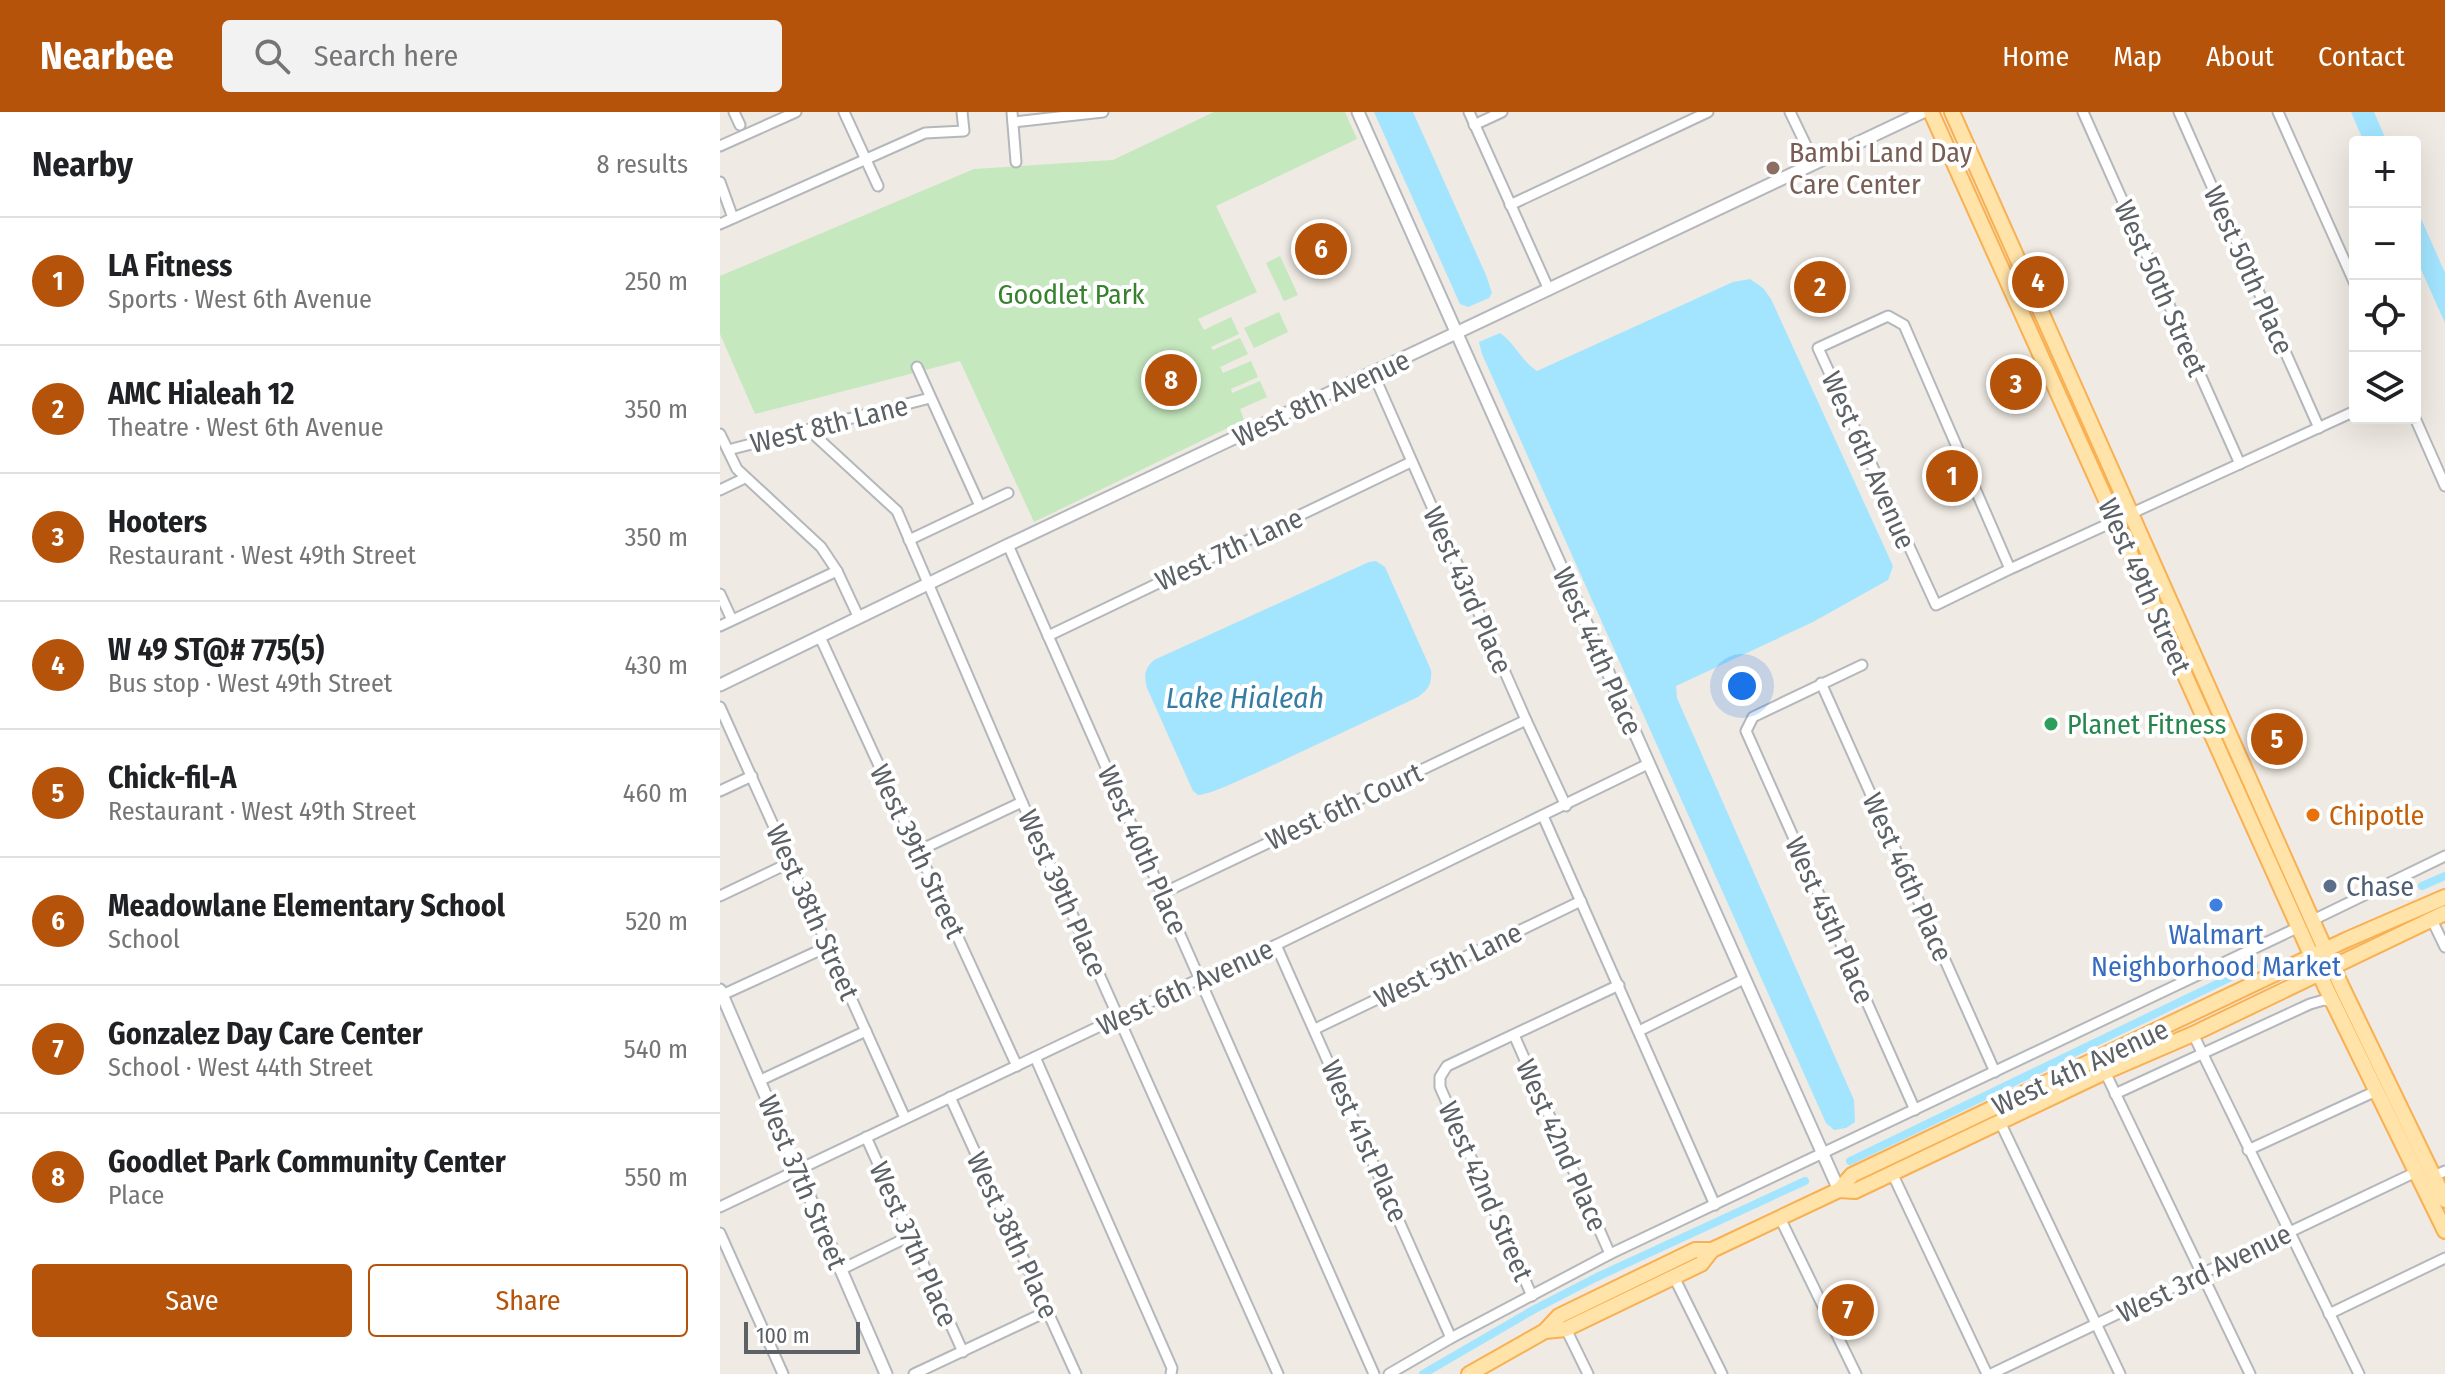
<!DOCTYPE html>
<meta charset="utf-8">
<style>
body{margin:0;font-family:"Fira Sans Condensed",sans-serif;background:#f2f2f2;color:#202124}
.controls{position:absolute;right:24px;top:24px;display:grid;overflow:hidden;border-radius:8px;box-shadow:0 8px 32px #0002}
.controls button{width:72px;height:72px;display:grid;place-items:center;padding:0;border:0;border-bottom:2px solid #e0e0e0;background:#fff;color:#202124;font:40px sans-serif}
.scale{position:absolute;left:24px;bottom:20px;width:116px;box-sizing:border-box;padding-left:8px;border:4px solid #5b6165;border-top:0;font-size:22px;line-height:28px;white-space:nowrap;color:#5b6165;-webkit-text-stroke:6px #fff;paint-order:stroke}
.you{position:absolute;left:1022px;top:574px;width:28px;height:28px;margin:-20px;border:6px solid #fff;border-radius:50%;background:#1a73e8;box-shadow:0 0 0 12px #1a73e833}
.badge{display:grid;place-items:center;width:52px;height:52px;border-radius:50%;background:#b45309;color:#fff;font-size:26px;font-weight:700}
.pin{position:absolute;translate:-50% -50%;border:4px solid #fff;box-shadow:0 2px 8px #0006}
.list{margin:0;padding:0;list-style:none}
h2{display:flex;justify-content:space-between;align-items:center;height:104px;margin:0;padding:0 32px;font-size:34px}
h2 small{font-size:26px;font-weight:400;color:#757577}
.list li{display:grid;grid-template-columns:52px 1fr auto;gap:24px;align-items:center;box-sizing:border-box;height:128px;padding:0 32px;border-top:2px solid #e0e0e0}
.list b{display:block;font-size:30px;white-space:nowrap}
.list p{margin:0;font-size:26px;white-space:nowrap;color:#757577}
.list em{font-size:26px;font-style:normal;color:#757577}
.actions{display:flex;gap:16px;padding:24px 32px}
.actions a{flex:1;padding:18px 0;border:2px solid #b45309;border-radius:8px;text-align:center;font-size:28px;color:#b45309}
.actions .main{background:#b45309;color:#fff}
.icon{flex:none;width:44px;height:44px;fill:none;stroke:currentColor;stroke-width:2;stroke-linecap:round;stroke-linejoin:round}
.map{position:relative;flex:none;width:1725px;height:1262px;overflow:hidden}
header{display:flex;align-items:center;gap:48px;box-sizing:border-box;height:112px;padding:0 40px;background:#b45309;color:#fff}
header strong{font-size:38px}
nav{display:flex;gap:44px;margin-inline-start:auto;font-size:28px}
.search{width:560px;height:72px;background:#f2f2f2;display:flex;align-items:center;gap:20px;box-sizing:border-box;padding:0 28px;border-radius:8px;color:#757577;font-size:30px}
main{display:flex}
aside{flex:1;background:#fff}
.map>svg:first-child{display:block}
.green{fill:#c5e8be}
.water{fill:#a3e5ff}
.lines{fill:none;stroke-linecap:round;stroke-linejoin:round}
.canal{stroke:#a3e5ff;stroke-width:8}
.minor-casing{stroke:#b4b7bb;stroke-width:13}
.tertiary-casing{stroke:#b4b7bb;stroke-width:15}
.primary-casing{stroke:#f9b052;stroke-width:18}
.minor{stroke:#fff;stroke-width:9}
.tertiary{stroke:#fff;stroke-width:11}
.primary{stroke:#ffe3a8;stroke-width:14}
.education-dot{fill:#8d6e63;stroke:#fff;stroke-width:3}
.leisure-dot{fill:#2e9e5b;stroke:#fff;stroke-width:3}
.food-dot{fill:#e8710a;stroke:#fff;stroke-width:3}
.service-dot{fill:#5c6f8a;stroke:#fff;stroke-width:3}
.shop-dot{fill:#3f7fe0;stroke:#fff;stroke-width:3}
.labels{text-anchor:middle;stroke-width:8;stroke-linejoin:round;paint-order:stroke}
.education-label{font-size:28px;fill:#785e54;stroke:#fff;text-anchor:start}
.street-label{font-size:28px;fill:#5b6165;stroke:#fff}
.park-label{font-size:28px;fill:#38812f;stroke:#fff}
.leisure-label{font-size:28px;fill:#27864d;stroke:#fff;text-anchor:start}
.food-label{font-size:28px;fill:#c56008;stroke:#fff;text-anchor:start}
.service-label{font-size:28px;fill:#4e5e75;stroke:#fff;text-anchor:start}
.shop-label{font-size:28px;fill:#366cbe;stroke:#fff}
.water-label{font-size:30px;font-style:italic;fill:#357da5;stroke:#fff}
</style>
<header>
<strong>Nearbee</strong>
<div class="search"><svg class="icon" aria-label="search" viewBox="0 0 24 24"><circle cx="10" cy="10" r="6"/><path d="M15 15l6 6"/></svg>Search here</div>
<nav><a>Home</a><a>Map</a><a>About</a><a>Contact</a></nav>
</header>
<main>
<aside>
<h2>Nearby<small>8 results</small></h2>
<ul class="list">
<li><span class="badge">1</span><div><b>LA Fitness</b><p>Sports · West 6th Avenue</p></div><em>250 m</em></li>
<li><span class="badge">2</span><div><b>AMC Hialeah 12</b><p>Theatre · West 6th Avenue</p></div><em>350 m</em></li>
<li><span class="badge">3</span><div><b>Hooters</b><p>Restaurant · West 49th Street</p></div><em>350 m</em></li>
<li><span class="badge">4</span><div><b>W 49 ST@# 775(5)</b><p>Bus stop · West 49th Street</p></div><em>430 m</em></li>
<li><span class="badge">5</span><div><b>Chick-fil-A</b><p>Restaurant · West 49th Street</p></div><em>460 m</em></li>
<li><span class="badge">6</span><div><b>Meadowlane Elementary School</b><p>School</p></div><em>520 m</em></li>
<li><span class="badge">7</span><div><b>Gonzalez Day Care Center</b><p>School · West 44th Street</p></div><em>540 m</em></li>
<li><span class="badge">8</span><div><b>Goodlet Park Community Center</b><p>Place</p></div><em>550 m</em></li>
</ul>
<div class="actions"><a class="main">Save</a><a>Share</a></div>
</aside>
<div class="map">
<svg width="1725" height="1262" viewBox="0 0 1725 1262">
<rect width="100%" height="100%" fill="#efeae3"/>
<g class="green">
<polygon points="494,0 625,0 637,27 496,94 537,180 478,207 484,218 511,205 519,222 491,235 493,238 520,226 528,242 500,255 503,261 531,249 538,265 511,277 512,281 540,269 547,285 520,297 524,308 314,410 240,249 35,302 0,222 0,164 254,57 393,48"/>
<polygon points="560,144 578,183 564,189 546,151"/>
<polygon points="559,200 568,220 534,236 524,216"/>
</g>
<g class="water">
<polygon points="654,0 693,0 766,163 772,181 769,186 748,195 740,192"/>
<polygon points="1631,0 1654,0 1667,30 1644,30"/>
<polygon points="1695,93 1725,161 1725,211 1695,144"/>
<path d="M1030,167L1043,176L1051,187L1173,454L1168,468L1093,510L956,574L957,586L1134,988L1135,1010L1126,1016L1114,1018L1106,1011L762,242L759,230L780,221C795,231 801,249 817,259L1013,170Z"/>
<path d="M656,449L665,455L711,558C712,572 709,577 698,585L534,662C519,668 492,682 478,683L473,679L427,576C424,564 424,557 434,548L649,450Z"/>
</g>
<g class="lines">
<g class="canal">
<polyline points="1702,774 1725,764"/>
<polyline points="1130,1049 1534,854"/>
<polyline points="703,1262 813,1198 877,1165 1085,1069"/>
</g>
<g class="minor-casing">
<g id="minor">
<polyline points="14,0 20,13"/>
<polyline points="124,0 158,74"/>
<polyline points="292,0 296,50"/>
<polyline points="749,0 829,178"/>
<polyline points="1070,0 1095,52"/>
<polyline points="1363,0 1520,352"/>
<polyline points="1459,0 1599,316"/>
<polyline points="1558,0 1635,172"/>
<polyline points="293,10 383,0"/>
<polyline points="754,13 782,0"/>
<polyline points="0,34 76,0"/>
<polyline points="0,70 13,106"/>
<polyline points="790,93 988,0"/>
<polyline points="0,112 205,21 244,19 242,0"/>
<polyline points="197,255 260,394"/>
<polyline points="653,261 806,608 846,694"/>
<polyline points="1695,306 1725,374"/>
<polyline points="89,318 177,399 302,690 558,1262"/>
<polyline points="0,322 17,357 101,435 117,459 139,506"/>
<polyline points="8,338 210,286"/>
<polyline points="0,378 25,366"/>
<polyline points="189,428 288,381"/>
<polyline points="288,433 654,1262"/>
<polyline points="1290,457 1216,493 1098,236 1168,204 1184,213 1290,457 1635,299"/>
<polyline points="0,482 12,508"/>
<polyline points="0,514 117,459"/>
<polyline points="328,524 691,350"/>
<polyline points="100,525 297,954"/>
<polyline points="1142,553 1033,605 1026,619 1195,998"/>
<polyline points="1101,571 1275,960"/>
<polyline points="0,595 185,1006"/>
<polyline points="0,679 32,664"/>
<polyline points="823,704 995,1093"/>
<polyline points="198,739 302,690"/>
<polyline points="443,781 806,608"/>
<polyline points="0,784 71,750"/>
<polyline points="1593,808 1725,744"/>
<polyline points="1712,808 1725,835"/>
<polyline points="556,833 731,1226"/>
<polyline points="2,883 109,834"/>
<polyline points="595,917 861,789"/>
<polyline points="919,919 1024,867"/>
<polyline points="1473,922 1639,1262"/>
<polyline points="794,923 890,1142"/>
<polyline points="315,945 452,1256 451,1262"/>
<polyline points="1385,960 1530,1262"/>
<polyline points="41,968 146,919"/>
<polyline points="1395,982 1590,892 1604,888 1613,890"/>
<polyline points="230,985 356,1262"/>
<polyline points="1280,1010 1400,1262"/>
<polyline points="146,1025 243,1240"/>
<polyline points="1528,1038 1656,979"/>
<polyline points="1172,1061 1267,1262"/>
<polyline points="1714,1064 1725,1059"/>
<polyline points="0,1095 481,866 556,833 928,652"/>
<polyline points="1060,1106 1136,1262"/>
<polyline points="0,1121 63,1262"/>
<polyline points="120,1158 192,1123"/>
<polyline points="954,1165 1002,1262"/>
<polyline points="812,1184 720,975 720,965 727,954 899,873"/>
<polyline points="1609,1202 1725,1146"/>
<polyline points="846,1217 868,1262"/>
<polyline points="194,1262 328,1199"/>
<polyline points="669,1262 731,1226 890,1142 1579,815"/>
<polyline points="1271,1262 1696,1060"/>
</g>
</g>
<g class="tertiary-casing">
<g id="tertiary">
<polyline points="638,0 1119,1078"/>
<polyline points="0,573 288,433 1203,0"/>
<polyline points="0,878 166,1262"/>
</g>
</g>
<g class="primary-casing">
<g id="primary">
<polyline points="1211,0 1606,876 1725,1119"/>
<polyline points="1232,0 1621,873 1725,1088"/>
<polyline points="1119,1078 1132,1063 1626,828 1725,785"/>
<polyline points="825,1219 846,1217 981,1152 992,1138 1119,1078 1135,1079 1385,960 1473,922 1725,801"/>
<polyline points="749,1262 825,1219 839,1204 975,1138 992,1138"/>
</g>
</g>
<use href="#minor" class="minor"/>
<use href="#tertiary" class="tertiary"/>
<use href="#primary" class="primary"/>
</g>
<circle class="education-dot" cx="1053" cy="56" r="8"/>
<circle class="leisure-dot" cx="1331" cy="612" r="8"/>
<circle class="food-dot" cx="1593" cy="703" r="8"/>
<circle class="service-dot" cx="1610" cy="774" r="8"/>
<circle class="shop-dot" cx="1496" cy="793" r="8"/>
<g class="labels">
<g class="education-label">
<text x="1069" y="50">Bambi Land Day<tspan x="1069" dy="32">Care Center</tspan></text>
</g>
<g class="street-label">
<text transform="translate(1529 158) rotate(66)" y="10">West 50th Place</text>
<text transform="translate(1441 176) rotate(66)" y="10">West 50th Street</text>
<text transform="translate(601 286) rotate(-25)" y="10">West 8th Avenue</text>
<text transform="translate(109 312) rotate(-14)" y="10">West 8th Lane</text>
<text transform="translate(1149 348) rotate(66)" y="10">West 6th Avenue</text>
<text transform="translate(509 437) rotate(-25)" y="10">West 7th Lane</text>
<text transform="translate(1425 474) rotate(66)" y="10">West 49th Street</text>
<text transform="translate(748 478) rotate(66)" y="10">West 43rd Place</text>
<text transform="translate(878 539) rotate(66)" y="10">West 44th Place</text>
<text transform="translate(624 694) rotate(-25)" y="10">West 6th Court</text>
<text transform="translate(423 738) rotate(66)" y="10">West 40th Place</text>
<text transform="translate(198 739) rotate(65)" y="10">West 39th Street</text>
<text transform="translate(1188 765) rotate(66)" y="10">West 46th Place</text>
<text transform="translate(343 781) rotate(66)" y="10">West 39th Place</text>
<text transform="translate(93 800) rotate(66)" y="10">West 38th Street</text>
<text transform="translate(1110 808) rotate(66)" y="10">West 45th Place</text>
<text transform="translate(728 853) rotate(-26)" y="10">West 5th Lane</text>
<text transform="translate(465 875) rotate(-25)" y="10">West 6th Avenue</text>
<text transform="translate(1360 955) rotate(-25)" y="10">West 4th Avenue</text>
<text transform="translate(645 1029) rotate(66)" y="10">West 41st Place</text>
<text transform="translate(842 1033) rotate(66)" y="10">West 42nd Place</text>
<text transform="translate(83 1070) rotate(67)" y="10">West 37th Street</text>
<text transform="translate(766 1079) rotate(66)" y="10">West 42nd Street</text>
<text transform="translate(293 1123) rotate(65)" y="10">West 38th Place</text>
<text transform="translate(194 1132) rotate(66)" y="10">West 37th Place</text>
<text transform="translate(1484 1161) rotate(-26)" y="10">West 3rd Avenue</text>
</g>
<g class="park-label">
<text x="351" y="192">Goodlet Park</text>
</g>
<g class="leisure-label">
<text x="1347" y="622">Planet Fitness</text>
</g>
<g class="food-label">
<text x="1609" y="713">Chipotle</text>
</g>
<g class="service-label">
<text x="1626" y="784">Chase</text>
</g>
<g class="shop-label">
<text x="1496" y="832">Walmart<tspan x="1496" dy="32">Neighborhood Market</tspan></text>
</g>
<g class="water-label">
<text x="525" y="596">Lake Hialeah</text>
</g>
</g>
</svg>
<div class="controls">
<button>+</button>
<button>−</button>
<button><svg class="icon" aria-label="locate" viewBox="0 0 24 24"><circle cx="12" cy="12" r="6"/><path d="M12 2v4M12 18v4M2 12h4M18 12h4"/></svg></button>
<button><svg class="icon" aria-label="layers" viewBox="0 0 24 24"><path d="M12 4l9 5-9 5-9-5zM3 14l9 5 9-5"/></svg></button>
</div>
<div class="scale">100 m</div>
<div class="you"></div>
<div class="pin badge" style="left:1232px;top:364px">1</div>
<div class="pin badge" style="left:1100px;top:175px">2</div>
<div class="pin badge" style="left:1296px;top:272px">3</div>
<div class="pin badge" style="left:1318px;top:170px">4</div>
<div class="pin badge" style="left:1557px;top:627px">5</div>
<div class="pin badge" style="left:601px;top:137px">6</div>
<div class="pin badge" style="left:1128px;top:1198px">7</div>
<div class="pin badge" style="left:451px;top:268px">8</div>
</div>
</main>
